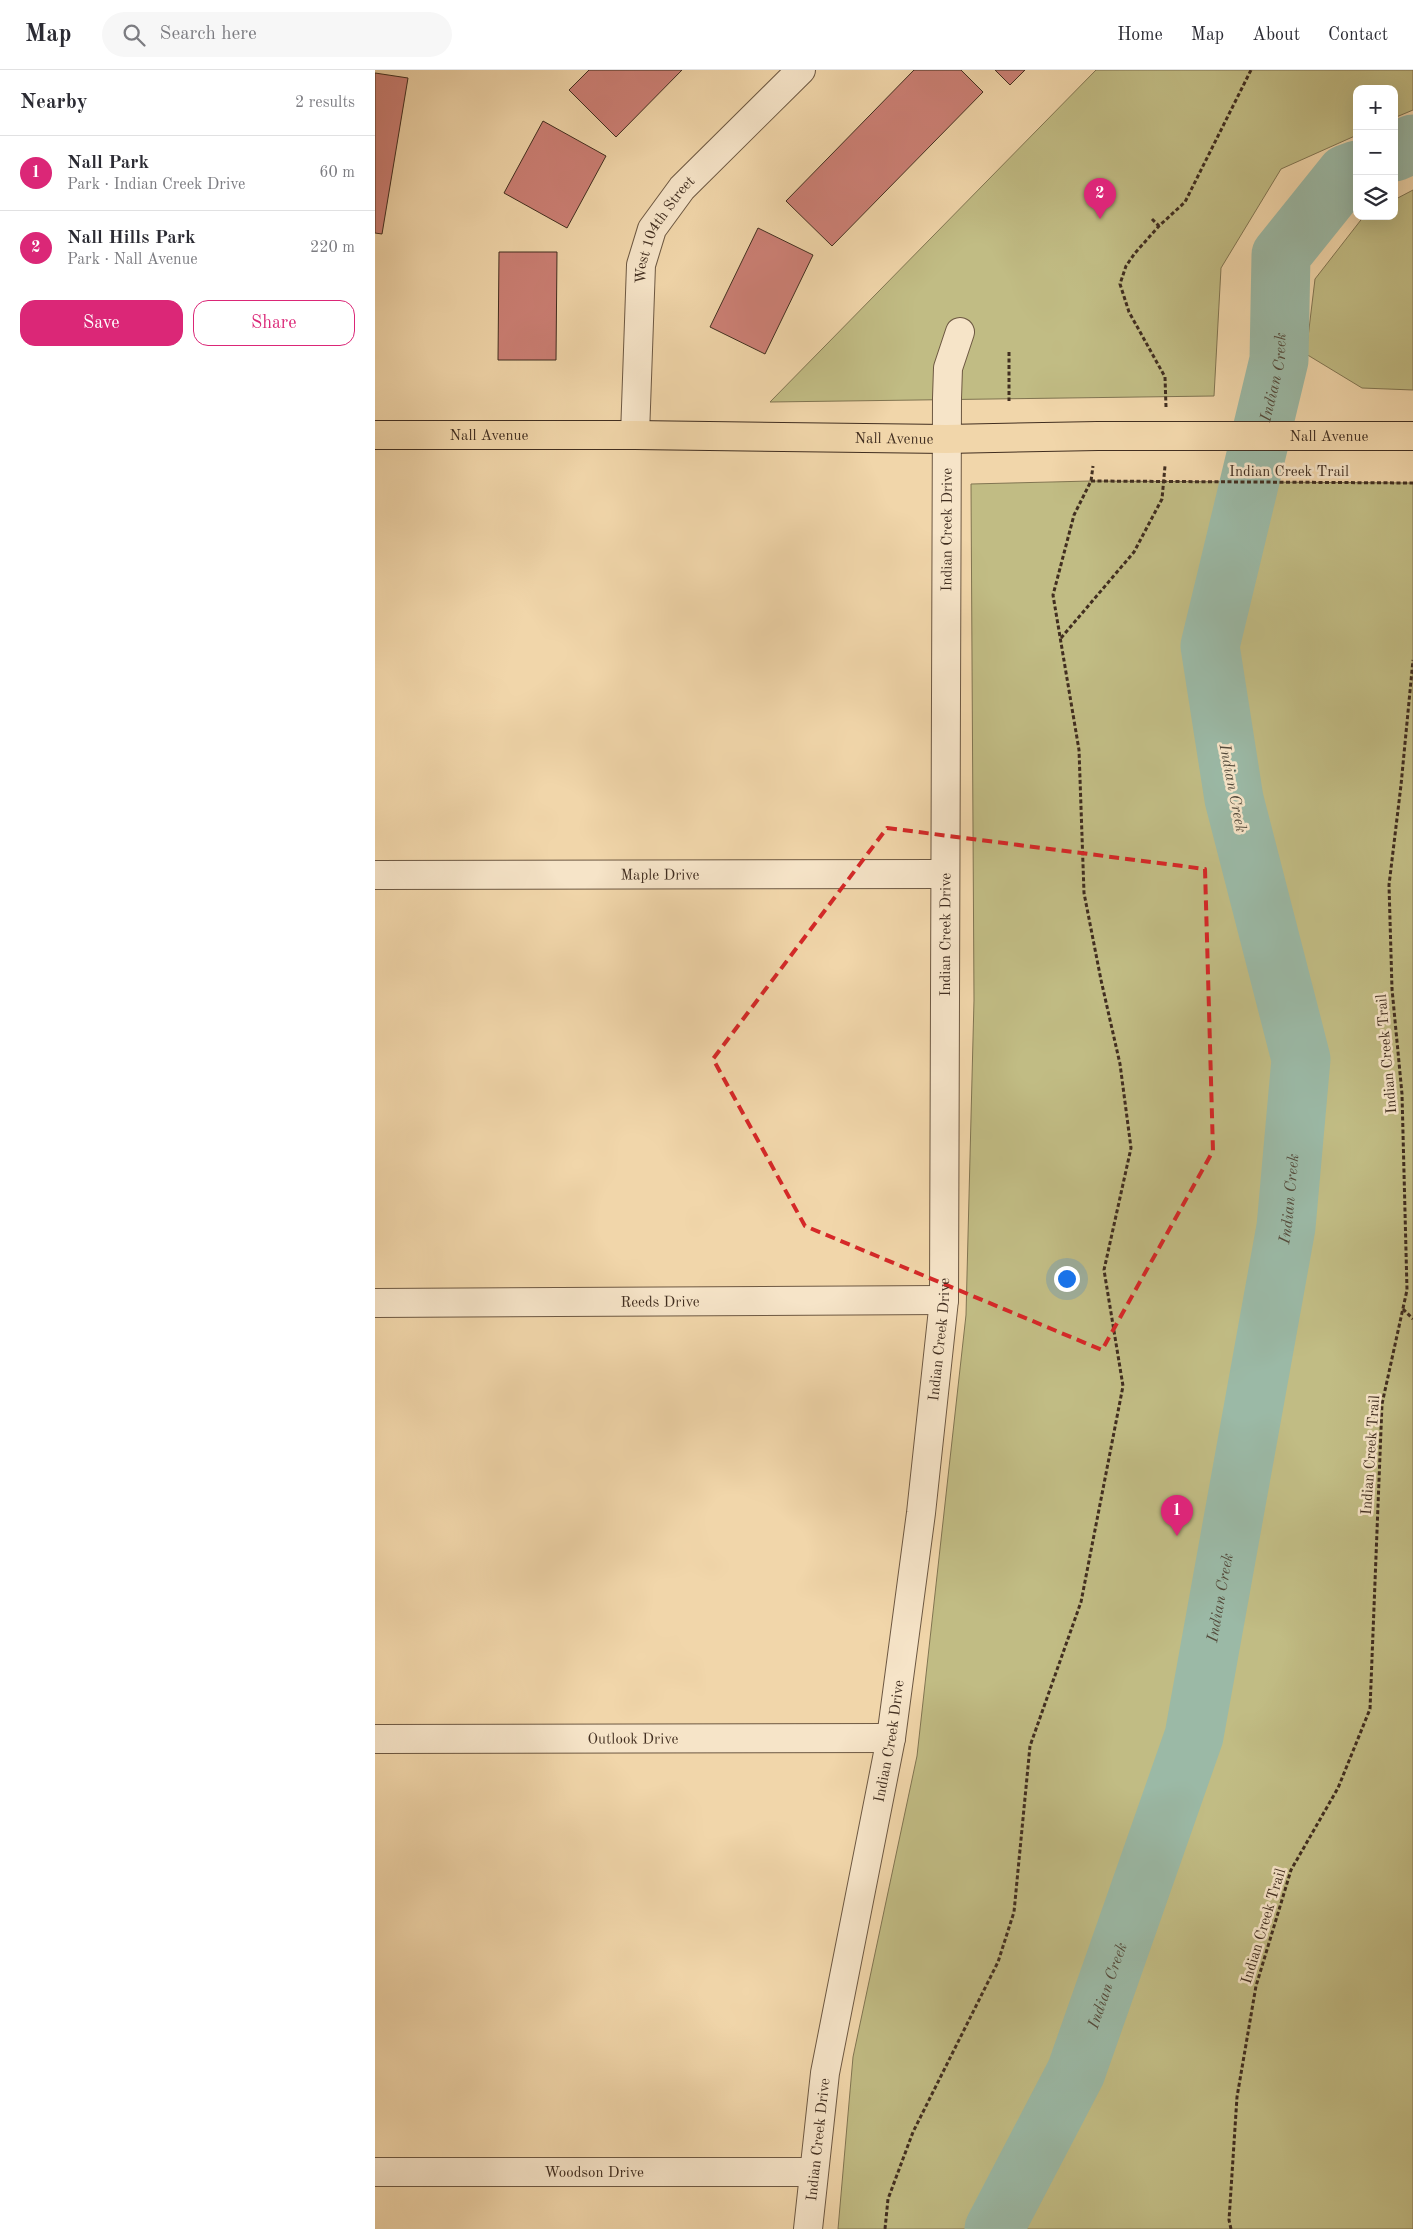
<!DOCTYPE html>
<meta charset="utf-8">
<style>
body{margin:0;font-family:"Old Standard TT",serif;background:#f7f7f7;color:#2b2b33}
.controls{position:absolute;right:15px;top:15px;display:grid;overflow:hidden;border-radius:10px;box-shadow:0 5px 20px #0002}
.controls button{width:45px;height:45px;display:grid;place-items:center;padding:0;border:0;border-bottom:1px solid #e1e1e2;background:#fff;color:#2b2b33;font:25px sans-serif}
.you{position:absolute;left:691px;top:1208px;width:18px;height:18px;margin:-12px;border:4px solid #fff;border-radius:50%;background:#1a73e8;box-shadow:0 0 0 8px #1a73e833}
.badge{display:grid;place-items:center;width:32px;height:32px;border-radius:50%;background:#db2777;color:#fff;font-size:16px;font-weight:700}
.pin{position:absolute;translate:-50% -41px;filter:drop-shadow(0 1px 2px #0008)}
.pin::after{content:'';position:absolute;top:26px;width:18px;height:15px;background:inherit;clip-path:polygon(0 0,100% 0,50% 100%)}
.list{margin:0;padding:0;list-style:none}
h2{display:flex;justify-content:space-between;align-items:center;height:65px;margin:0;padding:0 20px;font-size:21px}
h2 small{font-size:16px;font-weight:400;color:#7c7c81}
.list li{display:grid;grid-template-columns:32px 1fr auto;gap:15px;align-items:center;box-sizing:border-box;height:75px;padding:0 20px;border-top:1px solid #e1e1e2}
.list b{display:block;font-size:19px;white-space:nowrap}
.list p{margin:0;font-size:16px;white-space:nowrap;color:#7c7c81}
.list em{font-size:16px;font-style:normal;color:#7c7c81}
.actions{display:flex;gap:10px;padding:15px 20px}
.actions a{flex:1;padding:11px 0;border:1px solid #db2777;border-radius:15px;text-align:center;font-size:18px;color:#db2777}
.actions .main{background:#db2777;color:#fff}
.icon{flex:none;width:28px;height:28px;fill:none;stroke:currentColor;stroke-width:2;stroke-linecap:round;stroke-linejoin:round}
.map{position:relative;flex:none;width:1038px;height:2159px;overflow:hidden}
header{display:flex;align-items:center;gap:30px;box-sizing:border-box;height:70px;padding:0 25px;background:#fff;border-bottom:1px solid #e1e1e2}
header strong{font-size:24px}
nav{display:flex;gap:28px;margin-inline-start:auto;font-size:18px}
.search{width:350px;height:45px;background:#f7f7f7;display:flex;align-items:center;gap:12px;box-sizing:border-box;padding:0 18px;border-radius:28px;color:#7c7c81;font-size:19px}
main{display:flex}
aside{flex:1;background:#fff}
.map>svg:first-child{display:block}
.green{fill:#c1bc84;stroke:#817552}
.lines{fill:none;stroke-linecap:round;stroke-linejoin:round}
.river{stroke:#9bb9a6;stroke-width:59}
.building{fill:#cd8076;stroke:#412e20}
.minor-casing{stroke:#6d5842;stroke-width:30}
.major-casing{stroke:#412e20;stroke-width:30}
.path{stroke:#412e20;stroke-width:3;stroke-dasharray:4 2.5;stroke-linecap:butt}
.minor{stroke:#f6e4c8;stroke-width:28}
.major{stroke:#f1d6aa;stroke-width:28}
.major-bridge-casing{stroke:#412e20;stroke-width:30;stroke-linecap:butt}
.path-bridge{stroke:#412e20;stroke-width:3;stroke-dasharray:4 2.5;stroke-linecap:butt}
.major-bridge{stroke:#f1d6aa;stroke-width:28}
.marked{fill:none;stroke:#d62828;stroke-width:4;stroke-dasharray:10 6;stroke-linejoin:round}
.labels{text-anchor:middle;stroke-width:5;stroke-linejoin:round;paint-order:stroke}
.street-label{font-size:15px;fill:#412e20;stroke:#f6e4c8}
.water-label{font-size:16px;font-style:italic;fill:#534a3b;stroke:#f6e4c8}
</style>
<header>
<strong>Map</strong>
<div class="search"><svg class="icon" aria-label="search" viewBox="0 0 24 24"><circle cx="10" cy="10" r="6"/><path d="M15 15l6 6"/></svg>Search here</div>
<nav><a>Home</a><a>Map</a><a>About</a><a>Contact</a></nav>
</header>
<main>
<aside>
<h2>Nearby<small>2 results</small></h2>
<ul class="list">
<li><span class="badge">1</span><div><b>Nall Park</b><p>Park · Indian Creek Drive</p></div><em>60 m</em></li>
<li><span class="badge">2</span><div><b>Nall Hills Park</b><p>Park · Nall Avenue</p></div><em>220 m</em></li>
</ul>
<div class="actions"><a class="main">Save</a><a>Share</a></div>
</aside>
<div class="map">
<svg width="1038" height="2159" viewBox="0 0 1038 2159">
<rect width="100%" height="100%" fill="#f1d6aa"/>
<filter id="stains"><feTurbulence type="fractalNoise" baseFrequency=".004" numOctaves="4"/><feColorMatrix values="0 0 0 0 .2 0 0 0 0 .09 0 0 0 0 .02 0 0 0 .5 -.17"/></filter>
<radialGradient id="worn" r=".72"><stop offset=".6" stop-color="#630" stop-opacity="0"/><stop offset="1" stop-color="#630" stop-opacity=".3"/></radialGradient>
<g class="green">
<polygon points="721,0 1038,0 1038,40 1019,48 1019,19 982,19 982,65 906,99 846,198 839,326 395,332"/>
<polygon points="1038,120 1038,320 987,318 931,284 940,209 989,146 1019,146 1019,130"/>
<polygon points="716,411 1038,413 1038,2159 463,2159 478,1987 542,1686 591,1245 599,930 596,414"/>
</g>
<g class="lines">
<g class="river">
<polyline points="1019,82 1038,74"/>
<path id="s1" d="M619,2159L701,2002L819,1666L911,1157L926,989L859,729L835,576L904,290L906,185L971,104L982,100"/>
</g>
</g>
<g class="building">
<polygon points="214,0 307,0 241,67 194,20"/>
<polygon points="539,0 586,0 608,22 457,176 411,131"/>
<polygon points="620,0 650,0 635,15"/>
<polygon points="0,3 33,8 7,164 0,163"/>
<polygon points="168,51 231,86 192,158 129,123"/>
<polygon points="383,158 438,185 390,284 335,257"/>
<polygon points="124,182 182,182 181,290 123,290"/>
</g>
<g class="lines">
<g class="minor-casing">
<g id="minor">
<path id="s2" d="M260,365L266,195L277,159L307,118L426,0"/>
<path id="s3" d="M0,805L570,804"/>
<path id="s4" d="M0,1233L569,1230"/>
<path id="s5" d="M0,1669L516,1668"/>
<path id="s6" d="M0,2102H438"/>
<path id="s7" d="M433,2159L450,2003L516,1668L546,1443L569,1230L572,328L573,298L585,262"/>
</g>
</g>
<g class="major-casing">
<g id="major">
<path id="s8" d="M0,365H260L571,369L723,366"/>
</g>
</g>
<g class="path">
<polyline points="777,149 784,156"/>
<polyline points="634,282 634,331"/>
<polyline points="791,337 790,307 754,242 745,214 751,196 760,183 784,156 810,132 876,0"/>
<polyline points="686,568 759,482 787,429 790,396"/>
<polyline points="1028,1239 1038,1249"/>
<polyline points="510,2159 513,2129 538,2062 623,1892 639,1842 655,1676 706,1532 748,1316 729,1200 756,1078 745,994 726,910 709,823 704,680 678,525 699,445 716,411 718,396"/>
<polyline points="856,2159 854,2150 862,2027 881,1916 916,1800 963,1718 995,1639 1007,1334 1032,1220 1027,1024 1017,919 1014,815 1026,715 1038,590"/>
</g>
<use href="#minor" class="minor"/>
<use href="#major" class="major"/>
<g class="major-bridge-casing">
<g id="major-bridge">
<path id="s9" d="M723,366H1038"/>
</g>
</g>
<polyline class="path-bridge" points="716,411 1038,413"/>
<use href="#major-bridge" class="major-bridge"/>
</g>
<path class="marked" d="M512,758L830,799L838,1081L727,1280L430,1156L338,989Z"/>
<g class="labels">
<g class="street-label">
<text dy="5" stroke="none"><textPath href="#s2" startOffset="212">West 104th Street</textPath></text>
<text dy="5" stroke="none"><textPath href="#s8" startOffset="114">Nall Avenue</textPath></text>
<text dy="5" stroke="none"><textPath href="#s9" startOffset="231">Nall Avenue</textPath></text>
<text dy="5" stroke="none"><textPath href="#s8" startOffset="519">Nall Avenue</textPath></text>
<text x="914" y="406">Indian Creek Trail</text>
<text dy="5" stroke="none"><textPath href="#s7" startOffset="1710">Indian Creek Drive</textPath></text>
<text dy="5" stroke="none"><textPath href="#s3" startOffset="285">Maple Drive</textPath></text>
<text dy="5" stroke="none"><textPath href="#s7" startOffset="1305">Indian Creek Drive</textPath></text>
<text transform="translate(1011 984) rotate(-95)" y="5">Indian Creek Trail</text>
<text dy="5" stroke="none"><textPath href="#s4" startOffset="285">Reeds Drive</textPath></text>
<text dy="5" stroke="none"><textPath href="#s7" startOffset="900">Indian Creek Drive</textPath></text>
<text transform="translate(995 1385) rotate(-86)" y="5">Indian Creek Trail</text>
<text dy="5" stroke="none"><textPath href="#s5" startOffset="258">Outlook Drive</textPath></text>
<text dy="5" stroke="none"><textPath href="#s7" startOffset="495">Indian Creek Drive</textPath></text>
<text transform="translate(888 1856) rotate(-73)" y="5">Indian Creek Trail</text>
<text dy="5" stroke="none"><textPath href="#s7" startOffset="90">Indian Creek Drive</textPath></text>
<text dy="5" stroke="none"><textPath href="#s6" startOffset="219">Woodson Drive</textPath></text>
</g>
<g class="water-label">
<text dy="6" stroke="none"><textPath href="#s1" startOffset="1919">Indian Creek</textPath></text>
<text transform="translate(859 718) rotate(79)" y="6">Indian Creek</text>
<text dy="6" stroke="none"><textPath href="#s1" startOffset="1079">Indian Creek</textPath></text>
<text dy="6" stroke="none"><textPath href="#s1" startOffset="674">Indian Creek</textPath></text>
<text dy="6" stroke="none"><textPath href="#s1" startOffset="269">Indian Creek</textPath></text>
</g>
</g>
<rect width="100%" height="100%" filter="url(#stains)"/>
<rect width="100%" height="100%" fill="url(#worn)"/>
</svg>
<div class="controls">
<button>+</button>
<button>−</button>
<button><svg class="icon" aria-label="layers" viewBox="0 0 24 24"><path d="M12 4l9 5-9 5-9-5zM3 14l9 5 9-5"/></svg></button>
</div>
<div class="you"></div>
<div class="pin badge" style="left:802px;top:1466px">1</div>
<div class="pin badge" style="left:725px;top:149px">2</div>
</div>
</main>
